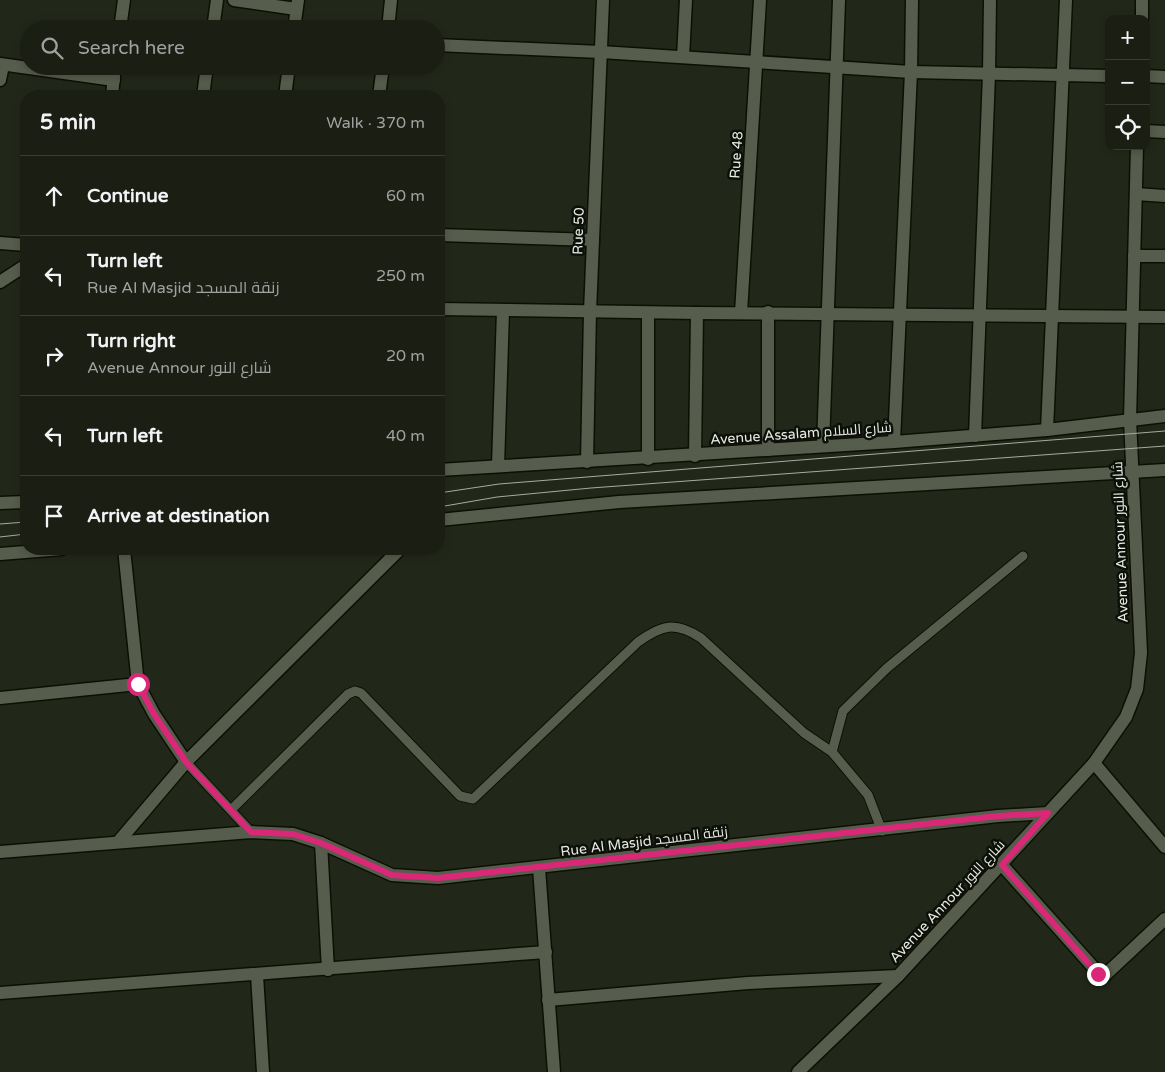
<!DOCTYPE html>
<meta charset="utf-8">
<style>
body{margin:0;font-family:"Varela Round",Cairo,sans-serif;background:#23271c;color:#f1f3f6}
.controls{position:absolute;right:15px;top:15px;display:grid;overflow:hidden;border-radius:10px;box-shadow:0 2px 8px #0003}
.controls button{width:45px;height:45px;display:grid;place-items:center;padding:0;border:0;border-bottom:1px solid #383c33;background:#1a1e13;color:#f1f3f6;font:25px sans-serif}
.stop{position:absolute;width:15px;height:15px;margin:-11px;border:4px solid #db2777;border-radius:50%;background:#fff}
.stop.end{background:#db2777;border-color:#fff;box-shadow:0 1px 5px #0008}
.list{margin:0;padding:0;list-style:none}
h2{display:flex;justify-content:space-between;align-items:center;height:65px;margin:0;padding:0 20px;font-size:21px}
h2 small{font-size:16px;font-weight:400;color:#9fa2a0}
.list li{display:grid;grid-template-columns:32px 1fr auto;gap:15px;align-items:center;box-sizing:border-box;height:80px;padding:0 20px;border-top:1px solid #383c33}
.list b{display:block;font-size:19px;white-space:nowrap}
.list p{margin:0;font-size:16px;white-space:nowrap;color:#9fa2a0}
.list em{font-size:16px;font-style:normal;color:#9fa2a0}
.icon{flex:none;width:28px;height:28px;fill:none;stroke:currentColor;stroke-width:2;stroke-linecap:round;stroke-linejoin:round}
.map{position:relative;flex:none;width:1165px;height:1072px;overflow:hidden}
.search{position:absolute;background:#1a1e13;box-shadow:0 2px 8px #0003;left:20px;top:20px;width:425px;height:55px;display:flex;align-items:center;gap:12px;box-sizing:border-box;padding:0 18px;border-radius:28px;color:#9fa2a0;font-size:19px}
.panel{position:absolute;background:#1a1e13;box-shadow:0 2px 8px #0003;left:20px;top:90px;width:425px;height:465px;border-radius:20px}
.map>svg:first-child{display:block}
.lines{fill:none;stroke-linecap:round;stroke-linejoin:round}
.service-casing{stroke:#0c1004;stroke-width:11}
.minor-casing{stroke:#0c1004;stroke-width:15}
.secondary-casing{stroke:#0c1004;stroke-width:15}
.service{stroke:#575d4c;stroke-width:9}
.minor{stroke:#575d4c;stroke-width:12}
.secondary{stroke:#575d4c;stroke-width:12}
.tram{stroke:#a7aba0;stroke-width:1}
.route{stroke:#db2777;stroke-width:6}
.labels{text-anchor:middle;stroke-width:5;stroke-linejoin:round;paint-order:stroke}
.street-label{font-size:14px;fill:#e7ebe1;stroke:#0d0f09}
</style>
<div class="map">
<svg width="1165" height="1072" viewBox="0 0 1165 1072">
<rect width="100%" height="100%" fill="#222819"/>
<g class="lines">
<g class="service-casing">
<g id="service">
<polyline points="186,762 251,832"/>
<path d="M232,809L348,694L355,691L361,693L460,796L473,799L638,642C662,625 675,621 701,638L804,733L832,752"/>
<polyline points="882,831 868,795 832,752 843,711 887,668 1023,556"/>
</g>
</g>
<g class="minor-casing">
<g id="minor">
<polyline points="234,0 296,9"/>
<polyline points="1142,19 1142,0"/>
<polyline points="120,29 124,0"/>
<polyline points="213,29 217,0"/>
<polyline points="294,29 298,0"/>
<polyline points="388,29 391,0"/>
<polyline points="436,45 601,52 911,72 1109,76"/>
<polyline points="683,57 686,0"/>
<polyline points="0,64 114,80"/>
<polyline points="1146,76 1165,77"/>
<polyline points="0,80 3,65"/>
<polyline points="112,96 115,66"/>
<polyline points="203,96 207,66"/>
<polyline points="285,96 289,66"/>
<polyline points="379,96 383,66"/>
<polyline points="1146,131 1165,132"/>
<polyline points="1136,194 1165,196"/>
<polyline points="439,235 593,240"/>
<polyline points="0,243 26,245"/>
<polyline points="1134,256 1165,256"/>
<polyline points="0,282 26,265"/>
<polyline points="439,309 697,313 1165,317"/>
<polyline points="768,312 768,450"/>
<polyline points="648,313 648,459"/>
<polyline points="741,313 760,0"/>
<polyline points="1047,430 1066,0"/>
<polyline points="975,436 989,74 990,0"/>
<polyline points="894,442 911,72 912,0"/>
<polyline points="823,446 839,0"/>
<polyline points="695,456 697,313"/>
<polyline points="587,462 590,312 603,0"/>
<polyline points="498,466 503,311"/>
<polyline points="124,549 138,684"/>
<polyline points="0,698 138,684 154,714 186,762"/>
<polyline points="1094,763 1165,847"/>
<polyline points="119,841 186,762 400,549"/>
<polyline points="321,843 328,970"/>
<polyline points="0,852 251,832 293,834 321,843 392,875 438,878 998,816 1048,813"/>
<polyline points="1002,865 1101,976 1104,976 1165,919"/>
<polyline points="539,868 554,1072"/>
<polyline points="257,975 263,1072"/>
<polyline points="0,993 546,952"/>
<polyline points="548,1000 748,983 898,976"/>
<polyline points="798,1072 898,976 1094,763 1126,717 1137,689 1141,653 1130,420 1137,146"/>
</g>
</g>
<g class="secondary-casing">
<g id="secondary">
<polyline points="439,470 894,442 1047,430 1165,416"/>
<polyline points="0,503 26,502"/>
<polyline points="439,520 619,502 1165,470"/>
<polyline points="0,554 62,549"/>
</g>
</g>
<use href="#service" class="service"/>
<use href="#minor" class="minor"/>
<use href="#secondary" class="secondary"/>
<g class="tram">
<polyline points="439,493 499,484 1165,431"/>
<polyline points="439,507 497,497 591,488 1165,446"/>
<polyline points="0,524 26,522"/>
<polyline points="0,537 26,534"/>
</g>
</g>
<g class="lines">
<polyline class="route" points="138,684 154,714 186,762 251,832 293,834 321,843 392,875 438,878 998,816 1048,813 1002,865 1098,974"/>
</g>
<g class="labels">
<g class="street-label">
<text transform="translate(736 155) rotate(-86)" y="5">Rue 48</text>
<text transform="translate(578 231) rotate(-88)" y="5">Rue 50</text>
<text transform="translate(801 433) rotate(-4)" y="5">Avenue Assalam شارع السلام</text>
<text transform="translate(1120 542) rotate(-92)" y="5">Avenue Annour شارع النور</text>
<text transform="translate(644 841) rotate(-7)" y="5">Rue Al Masjid زنقة المسجد</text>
<text transform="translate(947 901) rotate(-47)" y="5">Avenue Annour شارع النور</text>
</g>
</g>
</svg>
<div class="controls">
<button>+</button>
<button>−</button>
<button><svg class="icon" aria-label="locate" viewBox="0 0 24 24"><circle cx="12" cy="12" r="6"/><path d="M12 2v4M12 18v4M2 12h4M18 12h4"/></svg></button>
</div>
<div class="stop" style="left:138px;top:684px"></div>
<div class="stop end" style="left:1098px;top:974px"></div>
<div class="search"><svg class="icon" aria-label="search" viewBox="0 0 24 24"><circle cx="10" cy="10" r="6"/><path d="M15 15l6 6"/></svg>Search here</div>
<section class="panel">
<h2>5 min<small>Walk · 370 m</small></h2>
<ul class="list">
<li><svg class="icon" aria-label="ahead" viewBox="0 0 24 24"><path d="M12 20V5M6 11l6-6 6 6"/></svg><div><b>Continue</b></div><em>60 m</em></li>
<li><svg class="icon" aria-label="left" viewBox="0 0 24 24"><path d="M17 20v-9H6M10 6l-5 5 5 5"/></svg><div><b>Turn left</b><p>Rue Al Masjid زنقة المسجد</p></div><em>250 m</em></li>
<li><svg class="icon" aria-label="right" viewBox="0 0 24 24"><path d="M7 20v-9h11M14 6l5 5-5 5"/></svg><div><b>Turn right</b><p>Avenue Annour شارع النور</p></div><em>20 m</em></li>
<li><svg class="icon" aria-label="left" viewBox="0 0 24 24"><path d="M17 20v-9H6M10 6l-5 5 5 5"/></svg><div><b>Turn left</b></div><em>40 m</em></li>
<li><svg class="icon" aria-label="arrive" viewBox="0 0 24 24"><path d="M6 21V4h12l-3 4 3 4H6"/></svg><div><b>Arrive at destination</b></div></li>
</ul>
</section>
</div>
